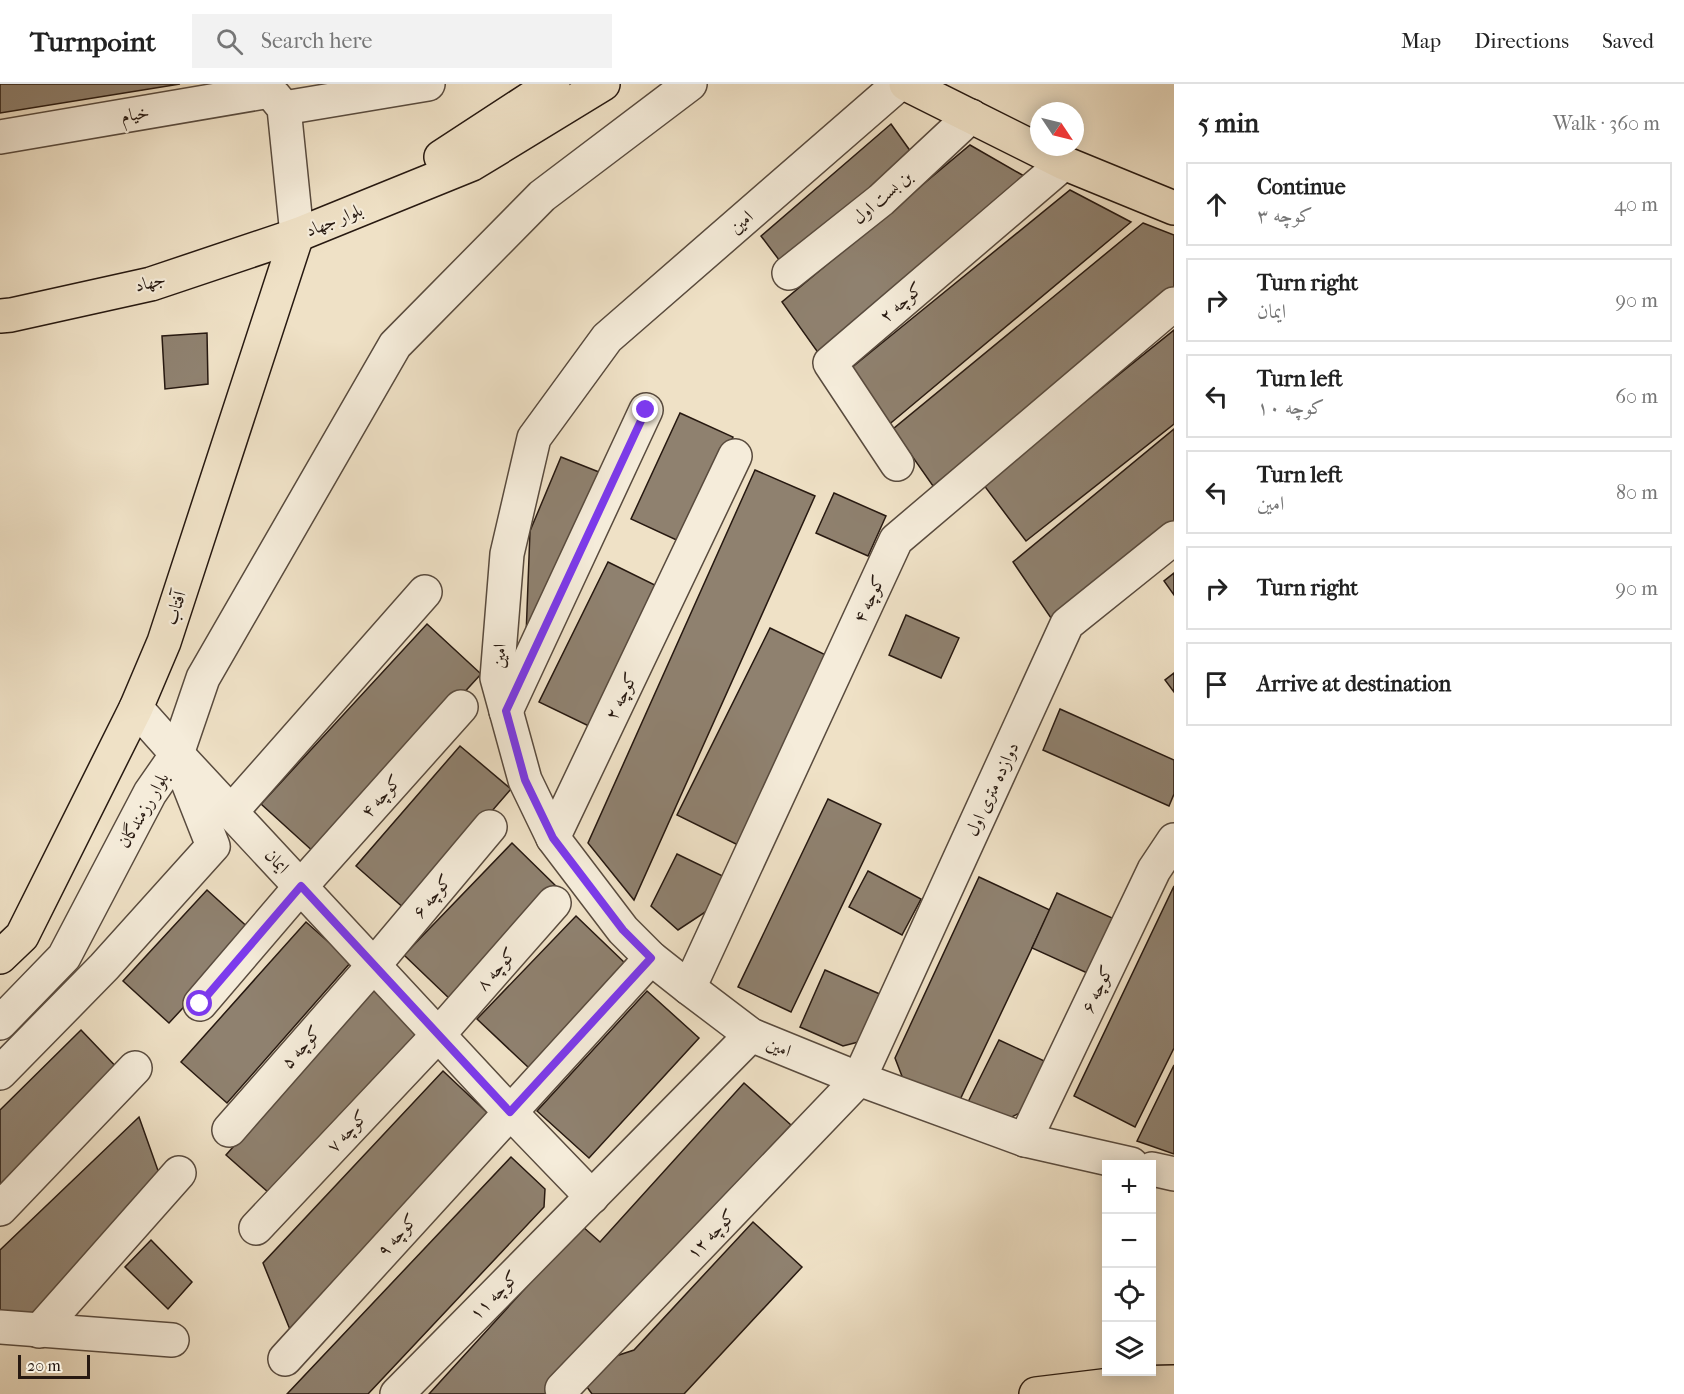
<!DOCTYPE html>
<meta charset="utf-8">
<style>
body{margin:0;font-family:"IM FELL French Canon",Amiri,serif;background:#f2f2f2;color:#222}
.controls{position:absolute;right:18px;bottom:18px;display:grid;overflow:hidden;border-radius:0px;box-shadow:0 3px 15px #0003}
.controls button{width:54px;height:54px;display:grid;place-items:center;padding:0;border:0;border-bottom:2px solid #e0e0e0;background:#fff;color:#222;font:30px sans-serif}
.compass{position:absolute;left:1030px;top:18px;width:54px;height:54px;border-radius:50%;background:#fff;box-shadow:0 3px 15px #0003;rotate:125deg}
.scale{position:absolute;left:18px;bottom:15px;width:72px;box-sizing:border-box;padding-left:6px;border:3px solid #271911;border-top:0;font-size:16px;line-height:21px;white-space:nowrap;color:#271911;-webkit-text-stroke:4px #f5ecda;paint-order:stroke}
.stop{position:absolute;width:18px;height:18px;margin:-14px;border:4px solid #7c3aed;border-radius:50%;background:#fff}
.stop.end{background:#7c3aed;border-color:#fff;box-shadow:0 2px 6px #0008}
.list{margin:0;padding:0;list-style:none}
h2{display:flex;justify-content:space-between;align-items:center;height:78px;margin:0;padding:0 24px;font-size:26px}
h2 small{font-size:20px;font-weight:400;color:#767676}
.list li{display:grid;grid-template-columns:39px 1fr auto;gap:18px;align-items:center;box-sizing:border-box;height:84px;margin:0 12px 12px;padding:0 12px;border:2px solid #e0e0e0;border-radius:0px}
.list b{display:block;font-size:22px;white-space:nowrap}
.list p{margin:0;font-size:20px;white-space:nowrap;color:#767676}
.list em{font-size:20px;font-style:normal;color:#767676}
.icon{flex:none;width:33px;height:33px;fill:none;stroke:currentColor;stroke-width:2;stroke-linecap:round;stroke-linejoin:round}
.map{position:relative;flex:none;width:1174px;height:1310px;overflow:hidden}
header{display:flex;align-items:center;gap:36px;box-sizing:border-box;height:84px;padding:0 30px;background:#fff;border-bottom:2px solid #e0e0e0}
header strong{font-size:28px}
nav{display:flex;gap:33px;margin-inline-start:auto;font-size:21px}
.search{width:420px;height:54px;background:#f2f2f2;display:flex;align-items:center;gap:15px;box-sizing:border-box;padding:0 21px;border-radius:0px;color:#767676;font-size:22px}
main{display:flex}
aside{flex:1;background:#fff}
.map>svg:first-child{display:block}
.building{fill:#8f816f;stroke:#271911;stroke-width:1.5}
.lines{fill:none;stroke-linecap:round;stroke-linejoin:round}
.minor-casing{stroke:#594b3e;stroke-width:36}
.major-casing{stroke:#271911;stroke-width:36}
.minor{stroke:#f5ecda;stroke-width:33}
.major{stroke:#efe1c6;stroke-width:33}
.route{stroke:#7c3aed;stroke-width:8}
.labels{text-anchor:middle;stroke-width:4.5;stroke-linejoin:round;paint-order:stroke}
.street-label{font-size:18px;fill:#271911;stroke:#f5ecda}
</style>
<header>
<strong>Turnpoint</strong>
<div class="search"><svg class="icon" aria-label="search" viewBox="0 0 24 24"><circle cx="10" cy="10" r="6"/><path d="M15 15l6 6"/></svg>Search here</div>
<nav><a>Map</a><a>Directions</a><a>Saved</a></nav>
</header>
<main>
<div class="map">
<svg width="1174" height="1310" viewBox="0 0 1174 1310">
<rect width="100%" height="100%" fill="#efe1c6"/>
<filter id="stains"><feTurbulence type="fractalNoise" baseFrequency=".00333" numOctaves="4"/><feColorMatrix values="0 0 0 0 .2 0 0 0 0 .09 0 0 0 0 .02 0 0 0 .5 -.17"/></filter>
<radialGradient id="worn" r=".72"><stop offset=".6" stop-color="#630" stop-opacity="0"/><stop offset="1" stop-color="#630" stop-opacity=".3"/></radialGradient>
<g class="building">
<polygon points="0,0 180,0 0,29"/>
<polygon points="891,40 916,75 789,189 761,152"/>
<polygon points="970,61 1024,92 819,270 782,218"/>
<polygon points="1070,106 1131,138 886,343 845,289"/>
<polygon points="1143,139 1174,151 1174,206 933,402 893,345"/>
<polygon points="1174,246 1174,340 1026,457 983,400"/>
<polygon points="207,249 208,300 165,305 162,252"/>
<polygon points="680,329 733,353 683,459 631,435"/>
<polygon points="1174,345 1174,438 1053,537 1013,478"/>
<polygon points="561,373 604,390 525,579 530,447"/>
<polygon points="755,386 815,412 634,816 588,759"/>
<polygon points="834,409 886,432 868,472 816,449"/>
<polygon points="608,478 665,506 597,646 539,618"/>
<polygon points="1174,489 1174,511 1164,497"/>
<polygon points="906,531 959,554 941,594 889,571"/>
<polygon points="427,540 481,590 316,770 261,720"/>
<polygon points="770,544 832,574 740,762 677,731"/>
<polygon points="1174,589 1174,608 1165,596"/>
<polygon points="1060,625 1174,676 1174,710 1169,722 1043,666"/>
<polygon points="460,662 511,705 406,826 356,782"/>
<polygon points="828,715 881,740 791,928 738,903"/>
<polygon points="512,759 559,805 452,917 404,871"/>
<polygon points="677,770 731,796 719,819 678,846 651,822"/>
<polygon points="868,787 921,815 902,851 849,823"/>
<polygon points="979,793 1050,826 957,1022 905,1000 895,974"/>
<polygon points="1174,802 1174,964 1135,1043 1074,1012"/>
<polygon points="207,806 253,848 169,939 123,897"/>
<polygon points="1057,809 1121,838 1096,893 1032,864"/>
<polygon points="576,832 627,881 529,984 477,935"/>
<polygon points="306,838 351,878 227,1019 181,978"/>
<polygon points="825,886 882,911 862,957 843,962 800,943"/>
<polygon points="374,904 423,948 276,1115 226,1071"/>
<polygon points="647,907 699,954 589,1074 537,1027"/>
<polygon points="81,946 123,990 0,1111 0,1026"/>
<polygon points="999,956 1053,981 1033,1022 1006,1036 967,1020"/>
<polygon points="1174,981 1174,1070 1137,1057"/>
<polygon points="443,987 495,1036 293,1253 263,1179"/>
<polygon points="744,999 791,1041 547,1310 429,1310 582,1142 600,1158"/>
<polygon points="139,1033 161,1095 35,1230 0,1227 0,1166"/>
<polygon points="511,1073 545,1105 544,1123 368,1310 287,1310"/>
<polygon points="753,1138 802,1183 684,1310 592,1310 587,1303 613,1273 634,1266"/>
<polygon points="151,1156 192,1198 168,1225 125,1183"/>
</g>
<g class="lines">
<g class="minor-casing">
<g id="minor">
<polyline points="269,0 270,7 284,24 297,151"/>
<polyline points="899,0 607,254 534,354 507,470 497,594 525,696 553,754 623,846 651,874 689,904 751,951 859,995 1025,1056 1131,1080"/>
<polyline points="284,24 428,0"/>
<polyline points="0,53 270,7"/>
<polyline points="789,189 881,116 971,32"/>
<polyline points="897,380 830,279 1064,79"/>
<polyline points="136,624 177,670 510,1028 592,1113"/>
<polyline points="506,627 646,326"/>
<polyline points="231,728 425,508"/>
<polyline points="553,754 735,372"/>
<polyline points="689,904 896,456 1174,220"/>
<polyline points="200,920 301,802 461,623"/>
<polyline points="0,939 64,873 150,709 177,670 203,594 395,261 542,112 690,0"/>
<polyline points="0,989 104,883 213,762 183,686"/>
<polyline points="229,1046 374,881 490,743"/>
<polyline points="1025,1056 1154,786 1174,756"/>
<polyline points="1152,1085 1174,1090"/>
<polyline points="0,1125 135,984"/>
<polyline points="256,1144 438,951 554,819"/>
<polyline points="0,1243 172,1256"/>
<polyline points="39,1247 179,1089"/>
<polyline points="285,1275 651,874"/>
<polyline points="562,1305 859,995 1067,540 1174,454"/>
<polyline points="397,1310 751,951"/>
</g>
</g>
<g class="major-casing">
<g id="major">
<polyline points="906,0 1064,79 1174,124"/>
<polyline points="441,73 553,0"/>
<polyline points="0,232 11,231 151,200 297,151 472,80 603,0"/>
<polyline points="0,873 22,852 136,624 164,558 297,151"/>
<polyline points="1036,1310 1127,1299 1174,1298"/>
</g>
</g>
<use href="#minor" class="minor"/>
<use href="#major" class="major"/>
</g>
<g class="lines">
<polyline class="route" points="200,920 301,802 510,1028 651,874 623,846 553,754 525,696 506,627 646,326"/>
</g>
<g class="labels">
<g class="street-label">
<text transform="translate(135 30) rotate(-10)" y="6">خیام</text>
<text transform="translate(882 113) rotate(-41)" y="6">بن بست اول</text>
<text transform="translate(334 136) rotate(-22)" y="6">بلوار جهاد</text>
<text transform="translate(741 138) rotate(-41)" y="6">امین</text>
<text transform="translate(150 198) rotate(-15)" y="6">جهاد</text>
<text transform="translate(901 218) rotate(-41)" y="6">کوچه ۲</text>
<text transform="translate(869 515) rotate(-65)" y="6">کوچه ۴</text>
<text transform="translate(175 524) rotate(-72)" y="6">آفتاب</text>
<text transform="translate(499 572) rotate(-86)" y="6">امین</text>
<text transform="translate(621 612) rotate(-64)" y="6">کوچه ۲</text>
<text transform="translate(992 705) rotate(-65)" y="6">دوازده متری اول</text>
<text transform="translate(381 712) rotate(-48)" y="6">کوچه ۴</text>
<text transform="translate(143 726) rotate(-60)" y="6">بلوار رزمندگان</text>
<text transform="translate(277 777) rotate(47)" y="6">ایمان</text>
<text transform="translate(432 812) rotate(-50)" y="6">کوچه ۶</text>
<text transform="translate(496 885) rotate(-49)" y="6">کوچه ۸</text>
<text transform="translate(1097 905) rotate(-64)" y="6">کوچه ۶</text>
<text transform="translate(301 963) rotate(-49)" y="6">کوچه ۵</text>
<text transform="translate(779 963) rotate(22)" y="6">امین</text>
<text transform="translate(347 1047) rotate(-47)" y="6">کوچه ۷</text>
<text transform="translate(711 1150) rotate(-46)" y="6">کوچه ۱۲</text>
<text transform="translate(397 1151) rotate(-48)" y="6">کوچه ۹</text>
<text transform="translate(494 1211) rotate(-45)" y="6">کوچه ۱۱</text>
</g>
</g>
<rect width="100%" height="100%" filter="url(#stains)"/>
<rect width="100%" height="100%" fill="url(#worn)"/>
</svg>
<div class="controls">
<button>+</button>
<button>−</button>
<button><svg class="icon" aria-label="locate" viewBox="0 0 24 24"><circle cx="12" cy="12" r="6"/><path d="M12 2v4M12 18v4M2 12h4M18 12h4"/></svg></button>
<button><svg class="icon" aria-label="layers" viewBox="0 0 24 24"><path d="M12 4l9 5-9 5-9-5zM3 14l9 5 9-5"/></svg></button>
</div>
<svg class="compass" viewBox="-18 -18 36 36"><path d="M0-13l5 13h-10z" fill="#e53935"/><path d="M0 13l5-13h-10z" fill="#767676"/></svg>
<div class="scale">20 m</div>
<div class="stop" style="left:200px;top:920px"></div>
<div class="stop end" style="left:646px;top:326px"></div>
</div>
<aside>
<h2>5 min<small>Walk · 360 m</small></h2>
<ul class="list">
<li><svg class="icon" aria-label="ahead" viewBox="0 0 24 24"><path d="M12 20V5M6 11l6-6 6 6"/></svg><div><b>Continue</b><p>کوچه ۳</p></div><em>40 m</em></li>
<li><svg class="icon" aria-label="right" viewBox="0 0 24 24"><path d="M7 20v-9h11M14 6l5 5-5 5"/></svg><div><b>Turn right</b><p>ایمان</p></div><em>90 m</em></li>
<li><svg class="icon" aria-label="left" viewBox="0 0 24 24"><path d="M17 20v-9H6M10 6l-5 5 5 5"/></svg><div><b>Turn left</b><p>کوچه ۱۰</p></div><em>60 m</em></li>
<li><svg class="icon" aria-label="left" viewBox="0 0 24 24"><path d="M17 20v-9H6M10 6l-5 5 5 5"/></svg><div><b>Turn left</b><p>امین</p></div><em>80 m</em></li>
<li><svg class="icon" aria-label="right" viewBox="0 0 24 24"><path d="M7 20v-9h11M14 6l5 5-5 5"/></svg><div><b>Turn right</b></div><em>90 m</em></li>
<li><svg class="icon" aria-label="arrive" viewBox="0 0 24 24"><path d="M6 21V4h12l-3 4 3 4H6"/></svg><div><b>Arrive at destination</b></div></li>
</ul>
</aside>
</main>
